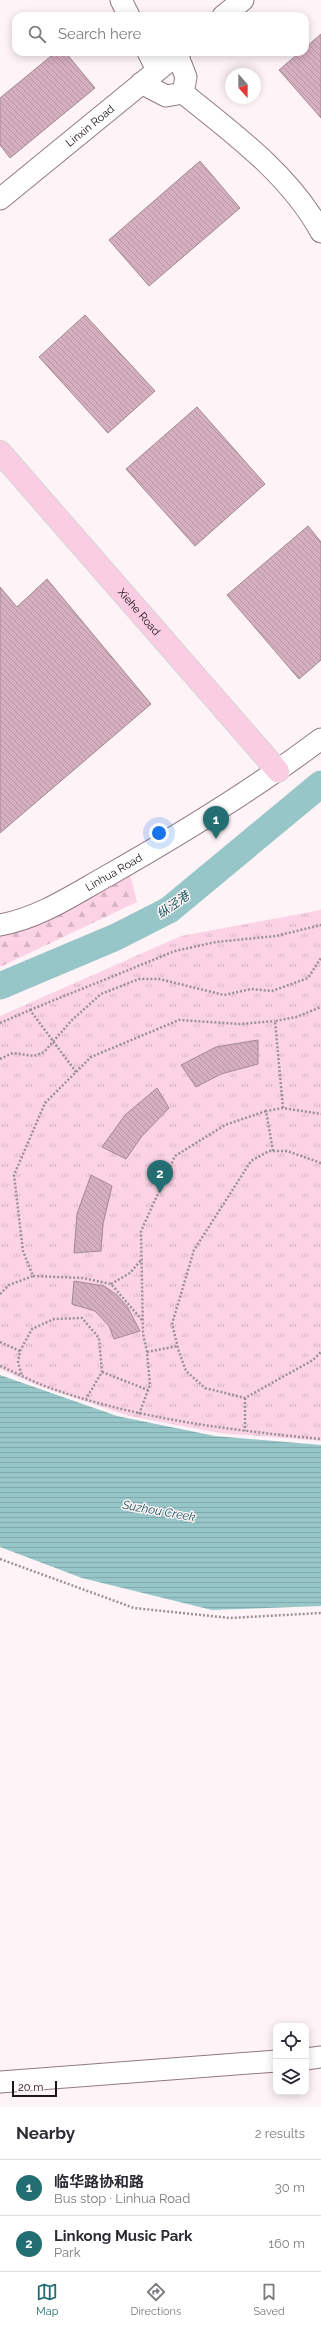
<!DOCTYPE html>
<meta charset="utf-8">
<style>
body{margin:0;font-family:Raleway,"Noto Sans SC",sans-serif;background:#f7f7f7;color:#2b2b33}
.controls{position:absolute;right:12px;bottom:12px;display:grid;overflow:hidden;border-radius:8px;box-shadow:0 2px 10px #0003}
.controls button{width:36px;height:36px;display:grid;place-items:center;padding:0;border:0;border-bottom:1px solid #e1e1e2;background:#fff;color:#2b2b33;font:20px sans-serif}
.compass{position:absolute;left:225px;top:68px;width:36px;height:36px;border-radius:50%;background:#fff;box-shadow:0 2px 10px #0003;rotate:159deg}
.scale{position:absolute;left:12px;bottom:10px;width:45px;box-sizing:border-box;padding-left:4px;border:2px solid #1e1518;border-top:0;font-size:11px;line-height:14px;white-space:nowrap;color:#1e1518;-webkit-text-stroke:3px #fef3f7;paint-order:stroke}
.you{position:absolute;left:159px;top:833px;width:14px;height:14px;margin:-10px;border:3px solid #fff;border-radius:50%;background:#1a73e8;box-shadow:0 0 0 6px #1a73e833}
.badge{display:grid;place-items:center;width:26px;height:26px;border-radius:50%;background:#236e72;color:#fff;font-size:13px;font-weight:700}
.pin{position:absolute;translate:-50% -33px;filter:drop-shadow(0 1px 2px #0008)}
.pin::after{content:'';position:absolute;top:21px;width:14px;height:12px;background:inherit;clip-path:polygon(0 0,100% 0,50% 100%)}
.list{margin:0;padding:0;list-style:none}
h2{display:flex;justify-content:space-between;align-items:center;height:52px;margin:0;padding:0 16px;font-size:17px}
h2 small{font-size:13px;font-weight:400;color:#7c7c81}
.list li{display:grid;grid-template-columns:26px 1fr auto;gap:12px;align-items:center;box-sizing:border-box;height:56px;padding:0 16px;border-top:1px solid #e1e1e2}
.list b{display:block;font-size:15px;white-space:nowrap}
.list p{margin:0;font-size:13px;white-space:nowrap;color:#7c7c81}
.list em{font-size:13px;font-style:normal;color:#7c7c81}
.icon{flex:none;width:22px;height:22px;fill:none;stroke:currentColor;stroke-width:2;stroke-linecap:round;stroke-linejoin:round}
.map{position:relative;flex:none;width:321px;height:2107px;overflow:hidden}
.search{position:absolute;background:#fff;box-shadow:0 2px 10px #0003;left:12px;right:12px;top:12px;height:44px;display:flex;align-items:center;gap:10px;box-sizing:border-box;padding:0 14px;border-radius:12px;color:#7c7c81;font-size:15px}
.sheet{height:164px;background:#fff}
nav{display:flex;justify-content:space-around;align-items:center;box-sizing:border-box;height:56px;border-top:1px solid #e1e1e2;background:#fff;font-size:11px;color:#7c7c81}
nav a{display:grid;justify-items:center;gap:2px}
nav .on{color:#236e72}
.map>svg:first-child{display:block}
.grass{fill:url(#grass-tufts)}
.forest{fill:url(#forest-firs)}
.water{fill:url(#water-rules)}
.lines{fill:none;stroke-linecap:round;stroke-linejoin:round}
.river{stroke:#97c6c8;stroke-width:27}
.building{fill:url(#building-back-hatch);stroke:#a18993}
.minor-casing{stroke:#917a83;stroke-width:23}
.major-casing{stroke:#d6d5d5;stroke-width:24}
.path{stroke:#9b9195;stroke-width:2.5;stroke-dasharray:2 2;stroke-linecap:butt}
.minor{stroke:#fff;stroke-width:21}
.major{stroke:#fbcde2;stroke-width:22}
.labels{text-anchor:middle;stroke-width:3;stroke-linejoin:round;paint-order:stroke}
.street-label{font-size:11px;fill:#1e1518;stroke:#fef3f7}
.water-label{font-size:12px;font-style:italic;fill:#0f5457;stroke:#fef3f7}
</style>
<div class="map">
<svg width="321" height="2107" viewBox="0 0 321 2107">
<defs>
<pattern id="grass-tufts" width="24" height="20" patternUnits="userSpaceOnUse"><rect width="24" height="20" fill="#fbd3e4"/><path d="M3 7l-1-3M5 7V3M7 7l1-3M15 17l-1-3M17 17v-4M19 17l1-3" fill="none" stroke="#d7b4c3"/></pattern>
<pattern id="forest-firs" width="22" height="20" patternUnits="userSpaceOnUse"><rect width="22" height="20" fill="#fbd3e4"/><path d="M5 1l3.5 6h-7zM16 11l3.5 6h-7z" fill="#d7b4c3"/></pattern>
<pattern id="water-rules" width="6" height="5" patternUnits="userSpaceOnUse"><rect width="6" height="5" fill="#97c6c8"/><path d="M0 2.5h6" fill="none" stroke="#82a9ab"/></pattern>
<pattern id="building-back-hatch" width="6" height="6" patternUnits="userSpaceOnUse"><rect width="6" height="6" fill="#d6afbf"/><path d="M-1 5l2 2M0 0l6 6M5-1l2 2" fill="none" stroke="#b796a3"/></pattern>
</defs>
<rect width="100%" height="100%" fill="#fef3f7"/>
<polygon class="grass" points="321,910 321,1441 220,1433 129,1416 37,1385 0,1369 0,1016 181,936"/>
<polygon class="forest" points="129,870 137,902 0,967 0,930"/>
<polygon class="water" points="0,1375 117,1416 215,1436 321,1445 321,1606 212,1610 82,1578 0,1547"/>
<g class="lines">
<polyline class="river" points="0,986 116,937 169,910 321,784"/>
</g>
<g class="building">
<polygon points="321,34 321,118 279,70 300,52 305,52 305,48"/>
<polygon points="56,52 65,52 95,88 10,158 0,145 0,98"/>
<polygon points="200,161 240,208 149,286 109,240"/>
<polygon points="85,315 155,391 108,433 39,357"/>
<polygon points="197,407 265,484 195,546 126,469"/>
<polygon points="308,526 321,542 321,660 299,679 227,595"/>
<polygon points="47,579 151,704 0,833 0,587 17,607"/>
<polygon points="258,1040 258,1064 221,1074 196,1087 181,1065 216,1047"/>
<polygon points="157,1088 169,1108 142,1136 126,1159 102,1147 125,1115"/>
<polygon points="91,1175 112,1186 103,1224 101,1251 74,1253 77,1214"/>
<polygon points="74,1281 104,1286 117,1295 128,1308 140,1331 114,1339 109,1326 95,1311 72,1304"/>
</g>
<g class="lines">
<g class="minor-casing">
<g id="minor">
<polyline points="121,0 129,16"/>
<polyline points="223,16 243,0"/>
<polyline points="148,52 157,70"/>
<polyline points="141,83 166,96 183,93 186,77 177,54"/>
<path d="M183,93C233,133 290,175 321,232"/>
<path id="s1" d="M0,199L180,52"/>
<path id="s2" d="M0,925C39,918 73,895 107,876C181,834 253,790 321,739"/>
<polyline points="306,2059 321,2057"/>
<polyline points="0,2082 276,2061"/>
</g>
</g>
<g class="major-casing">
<g id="major">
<path id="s3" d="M0,452L278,771"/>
</g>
</g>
<g class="path">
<polyline points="30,1010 175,951 216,942 276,936 321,925"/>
<polyline points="0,1023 30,1010 76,1072"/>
<polyline points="0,1059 13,1053 34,1056 44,1052 72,1020 101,994 139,979 159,979 224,995 251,989 272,991 308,978 321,958"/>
<polyline points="283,1108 275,1021 296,1017 321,1007"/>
<polyline points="273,1151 266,1111 283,1108 321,1114"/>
<polyline points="321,1163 287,1151 269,1151 251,1161 194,1250 172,1324 179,1352 186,1371 205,1388 245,1398 313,1360 321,1352"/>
<polyline points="111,1284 130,1273 141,1260"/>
<polyline points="0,1294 9,1285 33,1276"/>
<polyline points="142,1320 111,1284 83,1278 33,1276 23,1251 14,1175 45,1103 91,1057 179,1020 240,1024 275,1021"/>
<polyline points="0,1342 20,1351 18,1362 22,1376"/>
<polyline points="20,1351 32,1329 54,1319 82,1318 99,1338 102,1372 86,1399"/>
<polyline points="147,1352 178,1346"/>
<path d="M0,1366C17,1373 33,1382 50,1388C138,1419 229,1430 321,1439"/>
<polyline points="102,1372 148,1390"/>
<polyline points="245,1398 245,1431"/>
<polyline points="139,1414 150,1385 147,1352 143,1334 141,1231 175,1156 225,1125 266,1111"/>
<polyline points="0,1559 134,1608 230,1618 321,1613"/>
</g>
<use href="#minor" class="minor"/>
<use href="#major" class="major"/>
</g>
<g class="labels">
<g class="street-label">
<text dy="4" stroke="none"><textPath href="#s1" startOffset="116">Linxin Road</textPath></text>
<text dy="4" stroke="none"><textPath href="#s3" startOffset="212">Xiehe Road</textPath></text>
<text dy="4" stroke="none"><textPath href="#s2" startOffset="126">Linhua Road</textPath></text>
</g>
<g class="water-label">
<text transform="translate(173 905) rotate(-35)" y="4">纵泾港</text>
<text transform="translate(159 1511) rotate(10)" y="4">Suzhou Creek</text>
</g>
</g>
</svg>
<div class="controls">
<button><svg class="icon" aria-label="locate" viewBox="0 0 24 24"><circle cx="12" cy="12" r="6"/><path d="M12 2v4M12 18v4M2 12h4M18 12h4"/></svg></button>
<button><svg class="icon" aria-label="layers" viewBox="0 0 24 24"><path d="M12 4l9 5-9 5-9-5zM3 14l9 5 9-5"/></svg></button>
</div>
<svg class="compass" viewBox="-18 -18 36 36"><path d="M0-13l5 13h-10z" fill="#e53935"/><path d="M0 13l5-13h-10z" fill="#7c7c81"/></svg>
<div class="scale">20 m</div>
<div class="you"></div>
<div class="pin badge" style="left:216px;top:839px">1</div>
<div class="pin badge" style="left:160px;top:1193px">2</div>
<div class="search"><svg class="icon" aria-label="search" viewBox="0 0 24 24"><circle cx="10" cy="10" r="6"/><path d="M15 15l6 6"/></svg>Search here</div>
</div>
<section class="sheet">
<h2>Nearby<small>2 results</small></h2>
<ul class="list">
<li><span class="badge">1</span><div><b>临华路协和路</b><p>Bus stop · Linhua Road</p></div><em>30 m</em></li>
<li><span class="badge">2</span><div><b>Linkong Music Park</b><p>Park</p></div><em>160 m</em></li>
</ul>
</section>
<nav>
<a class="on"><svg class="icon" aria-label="map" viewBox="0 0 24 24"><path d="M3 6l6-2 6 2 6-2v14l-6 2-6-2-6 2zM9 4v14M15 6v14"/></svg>Map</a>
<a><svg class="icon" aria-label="directions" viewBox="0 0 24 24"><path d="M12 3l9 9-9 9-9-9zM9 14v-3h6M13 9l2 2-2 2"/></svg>Directions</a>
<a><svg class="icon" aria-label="saved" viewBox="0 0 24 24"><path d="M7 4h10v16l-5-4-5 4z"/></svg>Saved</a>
</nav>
